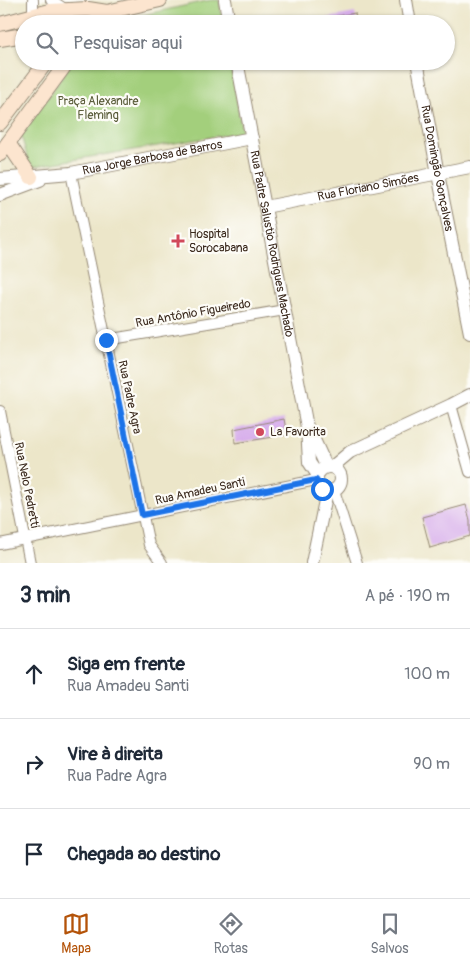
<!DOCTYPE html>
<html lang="pt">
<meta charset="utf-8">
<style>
body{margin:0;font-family:Pangolin,sans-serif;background:#f6f6f7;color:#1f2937}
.stop{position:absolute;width:15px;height:15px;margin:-11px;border:4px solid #1a73e8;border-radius:50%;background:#fff}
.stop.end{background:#1a73e8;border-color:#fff;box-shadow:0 1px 5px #0008}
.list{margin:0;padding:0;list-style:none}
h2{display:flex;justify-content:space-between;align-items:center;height:65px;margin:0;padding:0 20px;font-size:21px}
h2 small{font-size:16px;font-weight:400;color:#747a83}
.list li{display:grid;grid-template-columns:32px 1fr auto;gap:15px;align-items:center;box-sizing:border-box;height:90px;padding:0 20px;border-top:1px solid #e0e1e3}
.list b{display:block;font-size:19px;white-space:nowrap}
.list p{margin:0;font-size:16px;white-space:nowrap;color:#747a83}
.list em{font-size:16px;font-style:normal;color:#747a83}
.icon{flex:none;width:28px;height:28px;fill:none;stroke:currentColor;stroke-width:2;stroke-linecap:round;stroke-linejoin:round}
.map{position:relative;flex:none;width:470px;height:563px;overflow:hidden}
.search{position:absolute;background:#fff;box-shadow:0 1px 4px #0004;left:15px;right:15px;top:15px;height:55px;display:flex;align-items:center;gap:12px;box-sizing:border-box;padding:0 18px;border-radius:28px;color:#747a83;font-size:19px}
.sheet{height:335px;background:#fff}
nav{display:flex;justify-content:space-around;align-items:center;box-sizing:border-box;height:70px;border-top:1px solid #e0e1e3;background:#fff;font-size:14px;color:#747a83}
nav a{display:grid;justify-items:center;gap:2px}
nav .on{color:#b45309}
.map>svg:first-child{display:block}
.green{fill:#a3cf7c;stroke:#6f7c4d}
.building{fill:#d6abeb}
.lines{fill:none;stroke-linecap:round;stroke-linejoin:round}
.minor-casing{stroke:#948874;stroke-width:12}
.tertiary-casing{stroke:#948874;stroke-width:14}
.secondary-casing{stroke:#948874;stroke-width:16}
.minor{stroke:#fff;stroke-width:10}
.tertiary{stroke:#fff;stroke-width:12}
.secondary{stroke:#fce5cf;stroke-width:14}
.route{stroke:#1a73e8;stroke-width:6}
.poi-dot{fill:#d1495b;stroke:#fdfcf7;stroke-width:2}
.labels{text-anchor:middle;stroke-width:4.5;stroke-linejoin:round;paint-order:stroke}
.park-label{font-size:12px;fill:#5a5c3a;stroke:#fdfcf7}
.street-label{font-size:12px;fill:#3b2a1e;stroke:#fdfcf7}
.poi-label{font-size:12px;fill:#3b2a1e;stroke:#fdfcf7;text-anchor:start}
</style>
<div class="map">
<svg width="470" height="563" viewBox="0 0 470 563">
<rect width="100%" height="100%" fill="#fdfcf7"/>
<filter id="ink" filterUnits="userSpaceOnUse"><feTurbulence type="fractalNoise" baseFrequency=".02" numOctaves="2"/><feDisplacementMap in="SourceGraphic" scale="10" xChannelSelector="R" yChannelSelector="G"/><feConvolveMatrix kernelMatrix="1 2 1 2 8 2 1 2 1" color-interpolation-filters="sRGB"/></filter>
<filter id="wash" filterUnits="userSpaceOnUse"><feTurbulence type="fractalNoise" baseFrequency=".0096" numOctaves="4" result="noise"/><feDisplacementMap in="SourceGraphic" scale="20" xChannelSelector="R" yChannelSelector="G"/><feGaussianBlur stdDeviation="1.12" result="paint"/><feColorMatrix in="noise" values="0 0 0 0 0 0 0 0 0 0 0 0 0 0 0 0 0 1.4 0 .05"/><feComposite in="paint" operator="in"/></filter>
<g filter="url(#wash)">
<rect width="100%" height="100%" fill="#ece6c9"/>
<g class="green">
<polygon points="211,0 219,0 223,24 101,24"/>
<polygon points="73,61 230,61 242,132 30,167 21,135"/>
</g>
<g id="blocks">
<g class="building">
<polygon points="355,13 357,24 327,24 327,18"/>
<polygon points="284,419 287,435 235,443 234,429"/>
<polygon points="466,505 470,520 470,536 430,548 422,517"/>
</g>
</g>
</g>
<g filter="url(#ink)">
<use href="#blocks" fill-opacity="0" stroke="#948874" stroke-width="1"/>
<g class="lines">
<g class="minor-casing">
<g id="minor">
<polyline points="51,0 66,10"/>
<polyline points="33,14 33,0"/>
<polyline points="71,173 149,545 162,563"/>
<polyline points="106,340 285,310"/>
<polyline points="451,405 470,472"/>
<polyline points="0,411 30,563"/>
<polyline points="334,490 357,563"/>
<polyline points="0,544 316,480"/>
</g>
</g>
<g class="tertiary-casing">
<g id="tertiary">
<polyline points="225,0 229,24"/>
<polyline points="406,0 410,24"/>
<path id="s1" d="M237,61L307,427L309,462L317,474"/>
<path id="s2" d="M417,61L438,174L470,333"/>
<path id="s3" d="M0,179L71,173L252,138"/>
<polyline points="0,195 40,180"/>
<path id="s4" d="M265,207L470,167"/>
<polyline points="310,431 326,466"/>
<circle cx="329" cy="479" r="12"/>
<polyline points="332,467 350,452 451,405 470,395"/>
<polyline points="312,563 327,491"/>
</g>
</g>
<g class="secondary-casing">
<g id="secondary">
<polyline points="0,24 50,11 88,9 107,12"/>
<polyline points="94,24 107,12 160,0"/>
<polyline points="0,39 24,35"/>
<polyline points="0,123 47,61"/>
<polyline points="8,143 31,177"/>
<polyline points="0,154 68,61"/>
</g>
</g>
<use href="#minor" class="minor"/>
<use href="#tertiary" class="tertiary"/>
<use href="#secondary" class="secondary"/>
</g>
</g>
<g class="lines" filter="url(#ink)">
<polyline class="route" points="106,340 142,515 306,482 316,480 322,489"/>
</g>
<g class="poi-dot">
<path d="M175.5 233.5h5v5h5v5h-5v5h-5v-5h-5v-5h5z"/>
<circle cx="260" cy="432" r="5"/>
</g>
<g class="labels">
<g class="park-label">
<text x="98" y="105">Praça Alexandre<tspan x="98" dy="14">Fleming</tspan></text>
</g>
<g class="street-label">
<text dy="4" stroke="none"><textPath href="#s3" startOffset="154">Rua Jorge Barbosa de Barros</textPath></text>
<text dy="4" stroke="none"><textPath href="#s2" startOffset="109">Rua Domingão Gonçalves</textPath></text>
<text dy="4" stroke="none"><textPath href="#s4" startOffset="105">Rua Floriano Simões</textPath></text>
<text dy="4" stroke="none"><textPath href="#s1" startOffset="186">Rua Padre Salustio Rodrigues Machado</textPath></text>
<text transform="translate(193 313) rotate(-10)" y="4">Rua Antônio Figueiredo</text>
<text transform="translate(130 397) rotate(78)" y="4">Rua Padre Agra</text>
<text transform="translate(27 485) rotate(79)" y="4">Rua Nelo Pedretti</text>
<text transform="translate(200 491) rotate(-12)" y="4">Rua Amadeu Santi</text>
</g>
<g class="poi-label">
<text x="189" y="238">Hospital<tspan x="189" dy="14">Sorocabana</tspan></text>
<text x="270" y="436">La Favorita</text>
</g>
</g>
</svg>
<div class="stop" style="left:322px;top:489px"></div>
<div class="stop end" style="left:106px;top:340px"></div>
<div class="search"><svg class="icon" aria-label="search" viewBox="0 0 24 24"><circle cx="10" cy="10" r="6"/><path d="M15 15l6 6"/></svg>Pesquisar aqui</div>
</div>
<section class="sheet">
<h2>3 min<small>A pé · 190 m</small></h2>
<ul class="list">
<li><svg class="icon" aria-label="ahead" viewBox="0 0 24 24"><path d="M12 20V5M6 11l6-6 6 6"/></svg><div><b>Siga em frente</b><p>Rua Amadeu Santi</p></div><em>100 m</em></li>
<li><svg class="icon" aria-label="right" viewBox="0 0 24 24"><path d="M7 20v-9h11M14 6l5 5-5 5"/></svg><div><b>Vire à direita</b><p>Rua Padre Agra</p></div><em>90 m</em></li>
<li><svg class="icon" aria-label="arrive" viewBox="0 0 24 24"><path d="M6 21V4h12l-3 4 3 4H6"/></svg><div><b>Chegada ao destino</b></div></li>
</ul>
</section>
<nav>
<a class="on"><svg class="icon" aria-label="map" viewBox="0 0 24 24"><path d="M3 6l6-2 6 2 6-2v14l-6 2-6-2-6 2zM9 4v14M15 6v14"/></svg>Mapa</a>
<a><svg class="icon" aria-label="directions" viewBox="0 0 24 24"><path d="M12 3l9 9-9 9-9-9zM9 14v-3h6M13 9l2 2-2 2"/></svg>Rotas</a>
<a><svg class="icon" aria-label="saved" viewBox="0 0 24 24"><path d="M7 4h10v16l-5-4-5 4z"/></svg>Salvos</a>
</nav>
